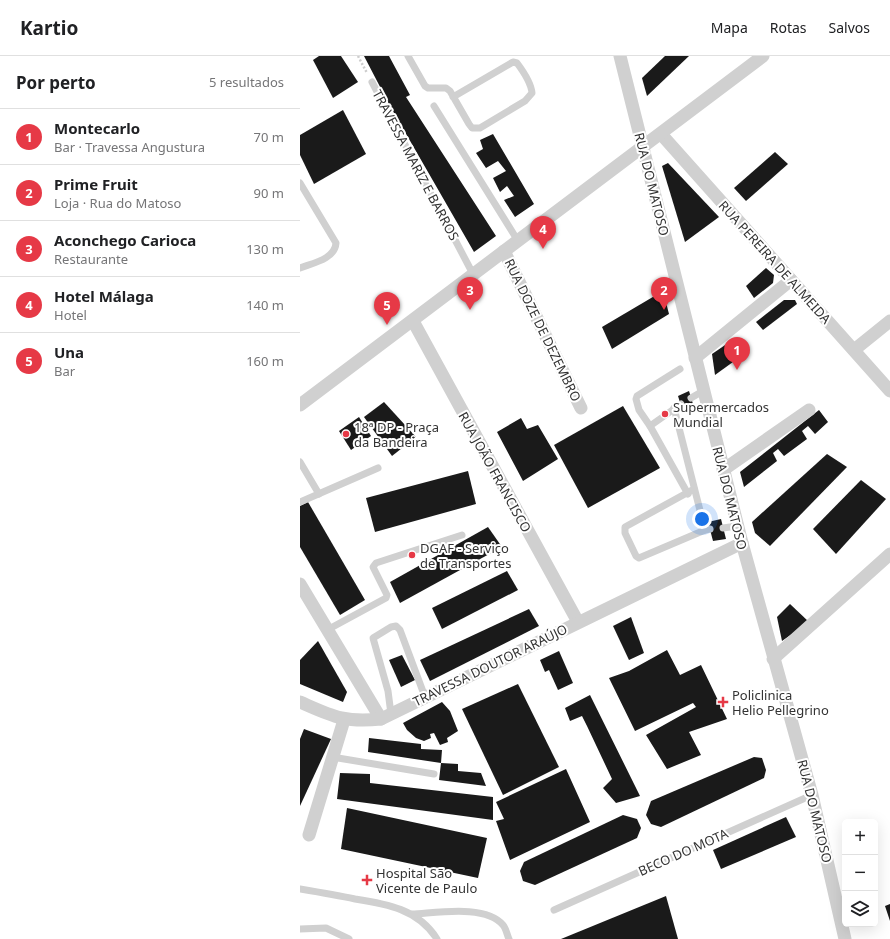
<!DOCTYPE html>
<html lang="pt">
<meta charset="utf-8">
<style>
body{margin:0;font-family:"Noto Sans",sans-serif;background:#f2f2f2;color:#202124}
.controls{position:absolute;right:12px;bottom:12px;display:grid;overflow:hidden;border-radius:6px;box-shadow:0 4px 16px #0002}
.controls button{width:36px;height:36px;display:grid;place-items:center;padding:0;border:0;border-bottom:1px solid #e0e0e0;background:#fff;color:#202124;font:20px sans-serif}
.you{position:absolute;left:402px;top:463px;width:14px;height:14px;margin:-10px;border:3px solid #fff;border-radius:50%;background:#1a73e8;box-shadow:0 0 0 6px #1a73e833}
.badge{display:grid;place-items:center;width:26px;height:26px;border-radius:50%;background:#e63946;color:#fff;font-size:13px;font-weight:700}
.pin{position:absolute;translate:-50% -33px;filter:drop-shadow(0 1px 2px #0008)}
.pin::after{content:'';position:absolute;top:21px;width:14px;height:12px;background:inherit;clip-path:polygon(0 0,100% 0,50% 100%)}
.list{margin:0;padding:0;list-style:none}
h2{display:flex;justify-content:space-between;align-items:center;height:52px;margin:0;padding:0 16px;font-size:17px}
h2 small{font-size:13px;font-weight:400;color:#757577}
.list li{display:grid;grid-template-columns:26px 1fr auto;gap:12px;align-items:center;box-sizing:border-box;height:56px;padding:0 16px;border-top:1px solid #e0e0e0}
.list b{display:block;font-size:15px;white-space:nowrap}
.list p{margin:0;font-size:13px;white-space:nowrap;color:#757577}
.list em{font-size:13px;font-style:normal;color:#757577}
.icon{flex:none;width:22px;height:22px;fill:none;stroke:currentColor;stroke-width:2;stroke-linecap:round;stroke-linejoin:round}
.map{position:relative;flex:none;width:590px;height:883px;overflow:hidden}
header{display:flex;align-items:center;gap:24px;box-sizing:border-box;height:56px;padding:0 20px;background:#fff;border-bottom:1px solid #e0e0e0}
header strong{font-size:19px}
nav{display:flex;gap:22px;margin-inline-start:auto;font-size:14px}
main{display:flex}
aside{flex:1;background:#fff}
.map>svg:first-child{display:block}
.building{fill:#1a1a1a}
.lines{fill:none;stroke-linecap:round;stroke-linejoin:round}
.path{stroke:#cdcdcd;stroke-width:2.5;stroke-dasharray:2 2;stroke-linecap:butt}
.service{stroke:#d0d0d0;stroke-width:7}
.minor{stroke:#d0d0d0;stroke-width:13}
.poi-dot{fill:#e63946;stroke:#fff;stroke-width:1.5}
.labels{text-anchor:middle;stroke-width:4;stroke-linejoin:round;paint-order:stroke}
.street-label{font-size:13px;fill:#333;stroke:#fff}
.poi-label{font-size:13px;fill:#333;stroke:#fff;text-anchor:start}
</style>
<header>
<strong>Kartio</strong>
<nav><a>Mapa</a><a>Rotas</a><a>Salvos</a></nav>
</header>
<main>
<aside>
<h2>Por perto<small>5 resultados</small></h2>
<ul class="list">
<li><span class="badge">1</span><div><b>Montecarlo</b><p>Bar · Travessa Angustura</p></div><em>70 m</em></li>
<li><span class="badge">2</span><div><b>Prime Fruit</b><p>Loja · Rua do Matoso</p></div><em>90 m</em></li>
<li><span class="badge">3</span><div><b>Aconchego Carioca</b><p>Restaurante</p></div><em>130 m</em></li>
<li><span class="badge">4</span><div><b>Hotel Málaga</b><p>Hotel</p></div><em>140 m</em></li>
<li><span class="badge">5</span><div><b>Una</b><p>Bar</p></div><em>160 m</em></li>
</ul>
</aside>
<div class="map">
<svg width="590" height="883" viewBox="0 0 590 883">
<rect width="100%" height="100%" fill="#fff"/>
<g class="building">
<polygon points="19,0 41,0 58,26 33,42 13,4"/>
<polygon points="64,0 89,0 110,39 106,41 196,180 174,196 90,50"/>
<polygon points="365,0 389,0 347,40 342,22"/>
<polygon points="43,54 66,98 14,128 0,99 0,79"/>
<polygon points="193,78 234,148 215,161 204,144 214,140 207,130 200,136 193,122 206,115 198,105 186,112 176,97 183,93 180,84"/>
<polygon points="475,96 488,108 446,145 434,132"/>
<polygon points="368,107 419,161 385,186 362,110"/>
<polygon points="466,212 474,219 473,227 454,242 446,230"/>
<polygon points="363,235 369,258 312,293 302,271"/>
<polygon points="484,244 495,244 497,248 463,274 456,266"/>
<polygon points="431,285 444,298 415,319 412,298"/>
<polygon points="389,335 393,348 382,353 378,340"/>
<polygon points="84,346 116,381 92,400 64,361"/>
<polygon points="323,350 360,412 288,452 254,389"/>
<polygon points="519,354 528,366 515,378 508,370 502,375 507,383 484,400 478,393 473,397 477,405 444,431 440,416"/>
<polygon points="59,361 71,380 51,394 39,375"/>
<polygon points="221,362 227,373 238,369 258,403 223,425 197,376"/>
<polygon points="527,398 547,411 470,490 455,477 452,466"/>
<polygon points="168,415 176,448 75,476 66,442"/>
<polygon points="561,424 586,443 536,498 513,473"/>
<polygon points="8,446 65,544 40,559 0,491 0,450"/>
<polygon points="421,463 426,483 413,485 408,466"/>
<polygon points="188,471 202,491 100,547 90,526"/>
<polygon points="207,515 218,534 142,573 132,552"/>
<polygon points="490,548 509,566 482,585 477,561"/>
<polygon points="229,553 239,570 130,625 120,604"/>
<polygon points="331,561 344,597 329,604 313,570"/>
<polygon points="18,585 47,636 43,646 0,628 0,604"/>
<polygon points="367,594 380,619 401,609 427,663 389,676 401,699 367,713 346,679 396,651 393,647 335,675 309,622 329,615"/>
<polygon points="259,595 273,627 258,634 249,614 245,616 240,604"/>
<polygon points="102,599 115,624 101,631 89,604"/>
<polygon points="218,628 259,711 203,739 162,653"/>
<polygon points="290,639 340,740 316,747 303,732 312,723 287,670 282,660 270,665 265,652"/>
<polygon points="142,646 150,655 158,675 147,682 148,686 140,689 134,677 130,678 131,682 124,685 116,682 107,674 103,667"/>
<polygon points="4,673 31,683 0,750 0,683"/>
<polygon points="69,682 121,688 121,693 142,694 141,707 68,696"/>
<polygon points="454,701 462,702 466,714 464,722 361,771 351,768 346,759 351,745"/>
<polygon points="141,707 158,708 158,715 181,717 186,730 139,724"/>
<polygon points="266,713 290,766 210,804 196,765 204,763 196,746"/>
<polygon points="40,717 70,718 70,727 193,741 193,764 37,743"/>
<polygon points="47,752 187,782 178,822 41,793"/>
<polygon points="323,759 337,763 341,772 337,782 235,829 223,825 220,815 224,806"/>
<polygon points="486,761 496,781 421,813 413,794"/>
<polygon points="366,840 378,883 261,883"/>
<polygon points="590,848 590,865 585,850"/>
</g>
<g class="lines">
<polyline class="path" points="58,0 67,17"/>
<g class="service">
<path d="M108,0L125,30L128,32H146L150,35L169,68L172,72H180L225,45L232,37C231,26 223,15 217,7L213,6L153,41"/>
<polyline points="72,26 173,218"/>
<polyline points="134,50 218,185"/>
<path d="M0,127L36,187C35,203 13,207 0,212"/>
<polyline points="391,342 403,335"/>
<polyline points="381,348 350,370 388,438"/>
<polyline points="374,352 405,474"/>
<polyline points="350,370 339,354 336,343 337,340 380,313"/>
<polyline points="0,406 19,438"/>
<polyline points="394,433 325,471 325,477 336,500 339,502 405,474 410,473"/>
<polyline points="0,446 78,412"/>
<polyline points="423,472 437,470"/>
<polyline points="27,574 86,542 87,539 73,511 76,507 162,479"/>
<polyline points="91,658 88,635 73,582 91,571 96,570 100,574 125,641"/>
<polyline points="32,701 134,718"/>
<path d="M0,833C18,836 36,839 55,843C87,848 118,853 137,883"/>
<polyline points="254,854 512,739"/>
<path d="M112,858C136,857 186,848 203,869C206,872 207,879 209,883"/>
<polyline points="0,873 26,872 49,883"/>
</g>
<g class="minor">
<polyline points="320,0 442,487 512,739 545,883"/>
<polyline points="361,78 590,335"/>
<polyline points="204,195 281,352"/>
<polyline points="113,265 278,566"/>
<polyline points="554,294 590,265"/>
<polyline points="395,302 491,224"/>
<polyline points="0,349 463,0"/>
<polyline points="423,414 509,354"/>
<polyline points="0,528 81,663"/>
<polyline points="473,603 590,498"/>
<path d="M0,646C32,660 44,667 81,663L442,487"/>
<polyline points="9,779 44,664"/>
</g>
</g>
<g class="poi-dot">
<circle cx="365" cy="358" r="4"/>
<circle cx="46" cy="378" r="4"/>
<circle cx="112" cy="499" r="4"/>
<path d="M421 640h4v4h4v4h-4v4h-4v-4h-4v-4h4z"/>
<path d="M65 818h4v4h4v4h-4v4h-4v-4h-4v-4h4z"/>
</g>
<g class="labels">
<g class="street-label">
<text transform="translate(116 109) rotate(62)" y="5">TRAVESSA MARIZ E BARROS</text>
<text transform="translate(352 128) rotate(76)" y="5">RUA DO MATOSO</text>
<text transform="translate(475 206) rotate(48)" y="5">RUA PEREIRA DE ALMEIDA</text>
<text transform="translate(243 274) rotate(64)" y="5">RUA DOZE DE DEZEMBRO</text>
<text transform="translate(195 416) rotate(61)" y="5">RUA JOÃO FRANCISCO</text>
<text transform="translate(430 442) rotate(76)" y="5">RUA DO MATOSO</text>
<text transform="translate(190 609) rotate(-26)" y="5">TRAVESSA DOUTOR ARAÚJO</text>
<text transform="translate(515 755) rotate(76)" y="5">RUA DO MATOSO</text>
<text transform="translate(383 796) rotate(-24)" y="5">BECO DO MOTA</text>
</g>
<g class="poi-label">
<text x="373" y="356">Supermercados<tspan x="373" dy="15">Mundial</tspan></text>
<text x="54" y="376">18ª DP - Praça<tspan x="54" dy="15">da Bandeira</tspan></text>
<text x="120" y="497">DGAF - Serviço<tspan x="120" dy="15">de Transportes</tspan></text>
<text x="432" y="644">Policlinica<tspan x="432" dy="15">Helio Pellegrino</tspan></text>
<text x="76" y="822">Hospital São<tspan x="76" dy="15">Vicente de Paulo</tspan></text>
</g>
</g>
</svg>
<div class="controls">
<button>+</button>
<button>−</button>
<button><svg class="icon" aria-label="layers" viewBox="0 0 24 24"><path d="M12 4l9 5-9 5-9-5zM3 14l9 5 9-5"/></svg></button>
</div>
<div class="you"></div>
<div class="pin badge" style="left:437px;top:314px">1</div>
<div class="pin badge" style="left:364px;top:254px">2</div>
<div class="pin badge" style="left:170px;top:254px">3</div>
<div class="pin badge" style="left:243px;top:193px">4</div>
<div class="pin badge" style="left:87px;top:269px">5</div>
</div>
</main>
